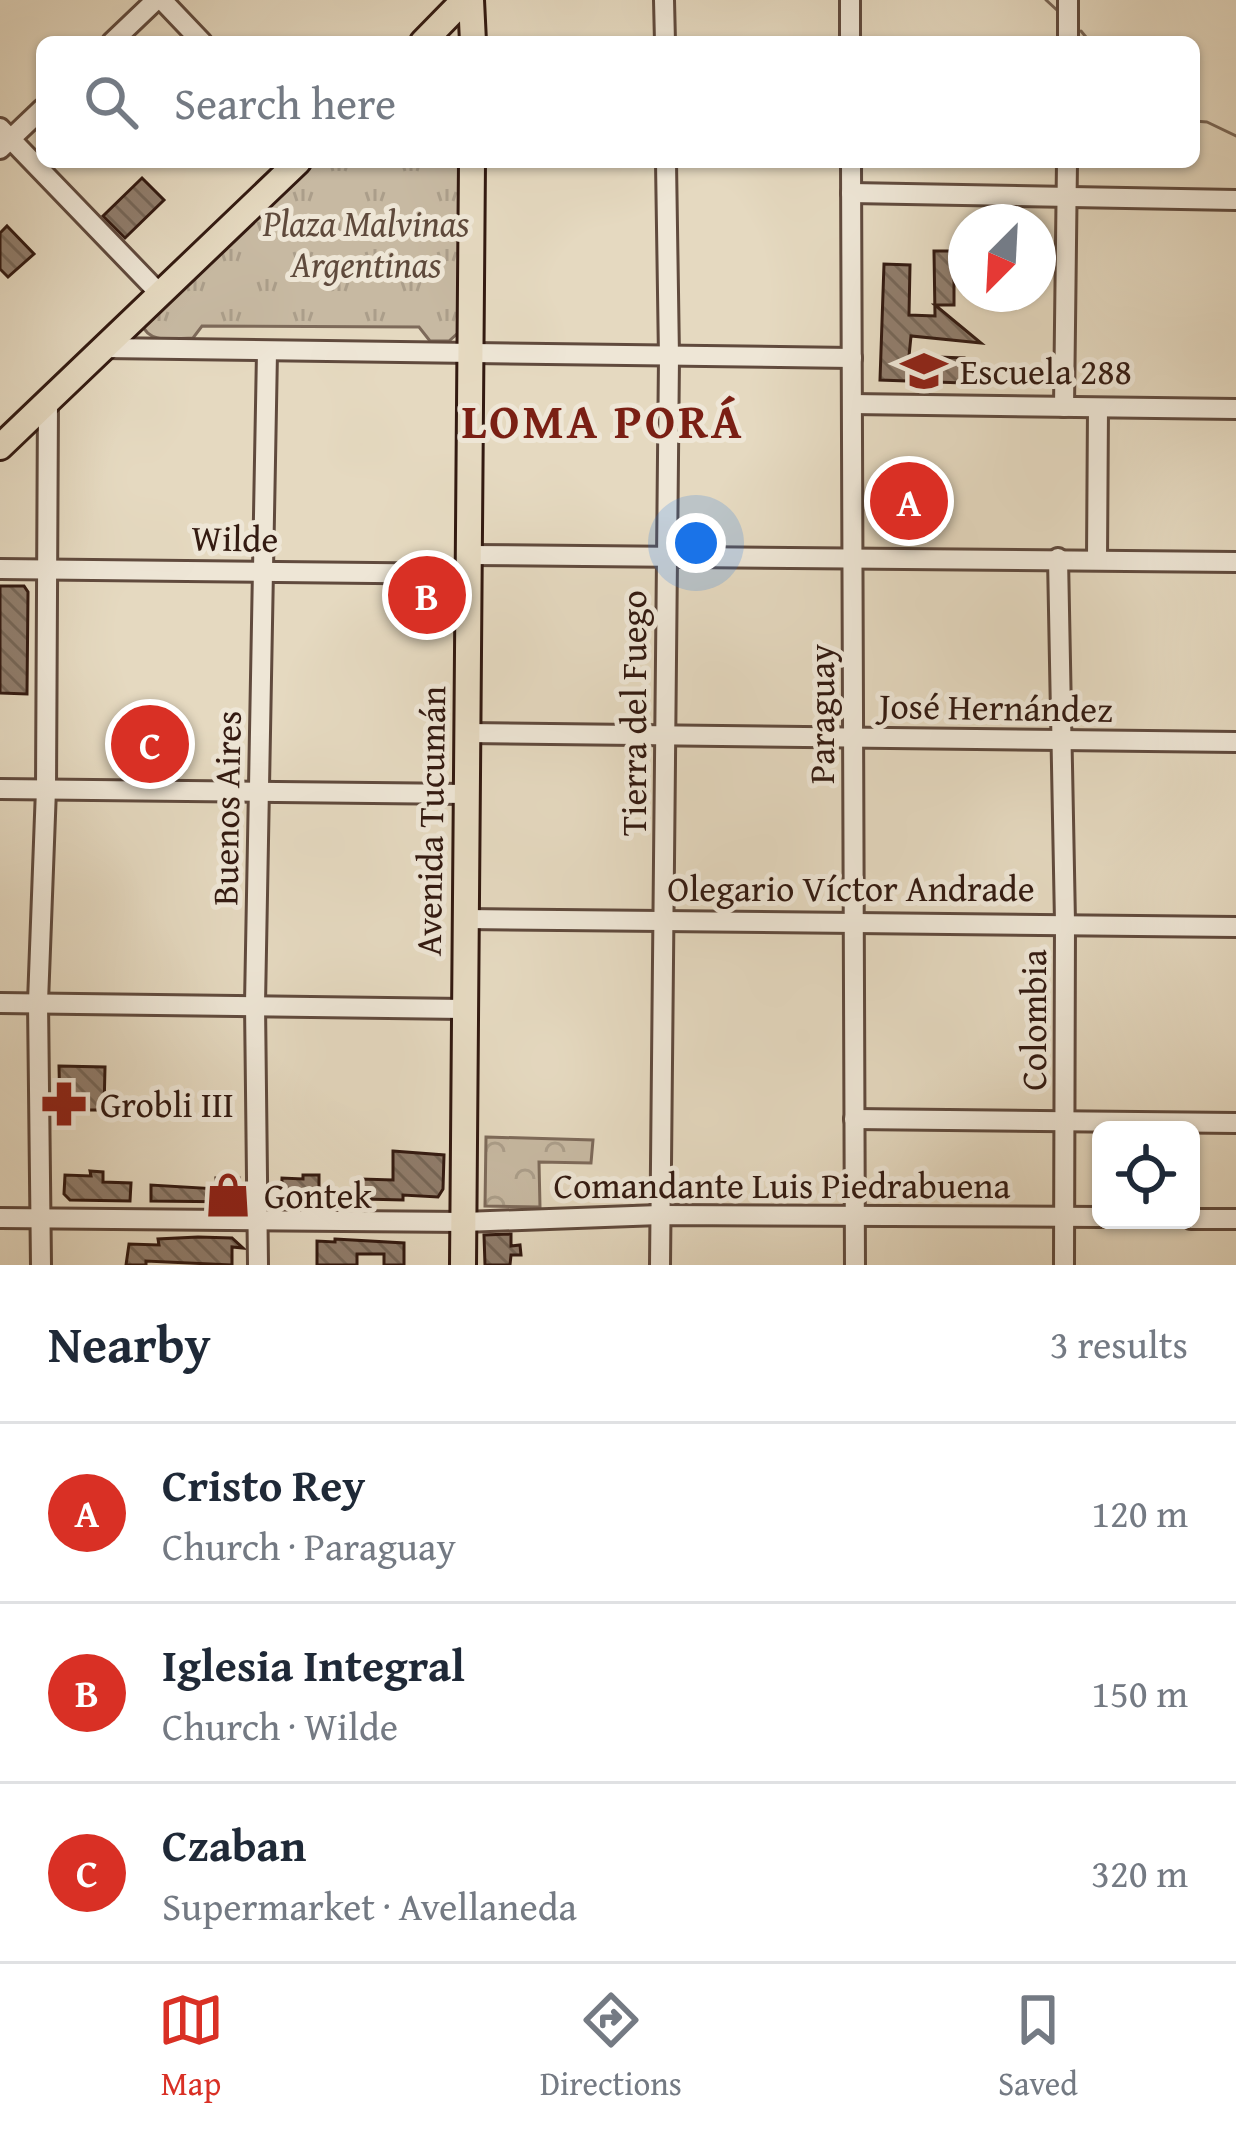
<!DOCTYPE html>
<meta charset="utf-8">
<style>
body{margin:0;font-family:"Gentium Book Plus",serif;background:#f6f6f7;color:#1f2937}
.controls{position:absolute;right:36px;bottom:36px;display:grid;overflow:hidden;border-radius:18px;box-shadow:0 3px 9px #0004}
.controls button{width:108px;height:108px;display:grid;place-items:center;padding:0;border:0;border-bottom:3px solid #e0e1e3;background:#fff;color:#1f2937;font:60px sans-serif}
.compass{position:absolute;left:948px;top:204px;width:108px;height:108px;border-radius:50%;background:#fff;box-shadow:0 3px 9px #0004;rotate:204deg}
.you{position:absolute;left:696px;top:543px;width:42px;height:42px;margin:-30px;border:9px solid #fff;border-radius:50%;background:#1a73e8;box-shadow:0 0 0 18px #1a73e833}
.badge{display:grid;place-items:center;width:78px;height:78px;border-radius:50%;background:#d93025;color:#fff;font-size:39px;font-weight:700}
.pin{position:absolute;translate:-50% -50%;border:6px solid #fff;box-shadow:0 3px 12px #0006}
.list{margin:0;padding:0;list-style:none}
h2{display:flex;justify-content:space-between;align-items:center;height:156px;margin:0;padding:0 48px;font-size:51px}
h2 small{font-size:39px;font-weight:400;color:#747a83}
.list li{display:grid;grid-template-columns:78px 1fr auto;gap:36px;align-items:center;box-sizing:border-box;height:180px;padding:0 48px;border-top:3px solid #e0e1e3}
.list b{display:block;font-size:45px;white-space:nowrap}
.list p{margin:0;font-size:39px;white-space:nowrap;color:#747a83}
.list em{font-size:39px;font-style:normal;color:#747a83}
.icon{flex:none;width:66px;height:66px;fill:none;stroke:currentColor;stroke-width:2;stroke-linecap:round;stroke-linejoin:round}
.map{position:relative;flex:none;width:1236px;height:1265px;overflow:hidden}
.search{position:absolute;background:#fff;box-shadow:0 3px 9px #0004;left:36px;right:36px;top:36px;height:132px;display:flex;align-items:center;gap:30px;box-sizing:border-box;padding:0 42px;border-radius:18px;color:#747a83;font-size:45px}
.sheet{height:696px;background:#fff}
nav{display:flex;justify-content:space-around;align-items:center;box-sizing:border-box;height:168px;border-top:3px solid #e0e1e3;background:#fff;font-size:33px;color:#747a83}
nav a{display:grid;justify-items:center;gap:6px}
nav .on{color:#d93025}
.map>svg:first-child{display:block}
.grass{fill:url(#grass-tufts);stroke:#7d6a5a;stroke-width:3}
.forest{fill:url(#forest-crowns);stroke:#7d6a5a;stroke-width:3}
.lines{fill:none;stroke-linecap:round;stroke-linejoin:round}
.stream{stroke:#796656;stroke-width:3}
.building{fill:url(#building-back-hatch);stroke:#331a11;stroke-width:3}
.minor-casing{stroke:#604a3d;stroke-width:24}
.major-casing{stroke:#331a11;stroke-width:30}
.minor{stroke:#eee6d6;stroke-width:18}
.major{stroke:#e5d9c0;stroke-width:24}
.labels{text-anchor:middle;stroke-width:10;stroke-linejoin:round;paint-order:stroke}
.park-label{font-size:36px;font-style:italic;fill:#5f4a3c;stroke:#eee6d6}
.poi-label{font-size:36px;fill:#331a11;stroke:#eee6d6;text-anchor:start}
.street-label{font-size:36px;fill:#331a11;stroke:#eee6d6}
.district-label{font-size:48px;font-weight:bold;letter-spacing:3px;fill:#7a1f14;stroke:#eee6d6}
</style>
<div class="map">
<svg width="1236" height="1265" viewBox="0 0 1236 1265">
<defs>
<pattern id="grass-tufts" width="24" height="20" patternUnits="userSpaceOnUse" patternTransform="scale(3)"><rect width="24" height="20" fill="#c7b9a2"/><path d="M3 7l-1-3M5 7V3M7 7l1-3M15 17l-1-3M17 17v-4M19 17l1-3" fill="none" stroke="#ab9e8a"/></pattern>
<pattern id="forest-crowns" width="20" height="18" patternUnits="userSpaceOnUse" patternTransform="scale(3)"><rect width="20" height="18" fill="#c7b9a2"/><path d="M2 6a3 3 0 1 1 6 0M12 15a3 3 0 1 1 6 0" fill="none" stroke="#ab9e8a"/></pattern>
<pattern id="building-back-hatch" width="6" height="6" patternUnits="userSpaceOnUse" patternTransform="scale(3)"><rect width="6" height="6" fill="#907d6c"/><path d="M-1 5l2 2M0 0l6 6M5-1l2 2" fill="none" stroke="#766657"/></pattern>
</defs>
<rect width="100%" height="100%" fill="#e5d9c0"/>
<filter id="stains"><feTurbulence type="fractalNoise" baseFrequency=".00167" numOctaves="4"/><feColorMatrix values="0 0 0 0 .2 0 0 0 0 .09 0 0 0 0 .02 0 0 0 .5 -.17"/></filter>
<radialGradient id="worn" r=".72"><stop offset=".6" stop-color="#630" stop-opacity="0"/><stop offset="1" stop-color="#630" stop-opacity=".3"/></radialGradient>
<path class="grass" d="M310,162H464L459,332L449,341H430L419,327L202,326L193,338C174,338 149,345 142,324Z"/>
<polygon class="forest" points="486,1137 593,1140 591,1163 539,1162 540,1207 485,1206"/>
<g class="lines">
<g class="stream">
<polyline points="1046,0 1058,11"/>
<polyline points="1081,31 1090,42"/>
<polyline points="1194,121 1207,122 1236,136"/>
</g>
</g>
<g class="building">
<polygon points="142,178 164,200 125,238 103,216"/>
<polygon points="7,226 34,254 8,277 0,269 0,233"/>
<polygon points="934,251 953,251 954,281 954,305 935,305 981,343 911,336 909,356 964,358 963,383 880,380 884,264 910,265 909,315 935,316"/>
<polygon points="909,478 935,492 942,511 929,539 920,535 900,542 878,531 873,518 883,488"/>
<polygon points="0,586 24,586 28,592 27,694 0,693"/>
<polygon points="59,1066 105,1067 104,1110 60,1110"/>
<polygon points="393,1151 444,1155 443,1189 438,1197 403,1195 403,1200 363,1199 362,1179 393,1180"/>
<polygon points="90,1171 103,1172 103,1182 131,1183 130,1201 70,1200 64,1194 65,1175 91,1176"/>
<polygon points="303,1175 319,1175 319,1199 281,1201 282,1178 303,1179"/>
<polygon points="216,1178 239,1178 239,1202 151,1201 151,1185 217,1189"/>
<polygon points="511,1234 511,1246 520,1245 521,1255 511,1255 510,1265 485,1265 484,1235"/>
<polygon points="198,1237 232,1238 243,1248 232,1247 232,1265 146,1261 146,1265 126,1265 129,1244 159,1245 158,1239"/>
<polygon points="335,1239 404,1243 404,1265 384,1265 384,1254 357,1254 357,1265 317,1265 317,1241 335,1242"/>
</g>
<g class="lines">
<g class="minor-casing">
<g id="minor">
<polyline points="162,0 202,42"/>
<polyline points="664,0 665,42"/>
<polyline points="850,0 850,42"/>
<polyline points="112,42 156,0"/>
<polyline points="1068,42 1068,0"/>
<polyline points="0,128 160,294"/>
<polyline points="0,149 42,109"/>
<polyline points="851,162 855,1265"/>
<polyline points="851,193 1236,200"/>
<polyline points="104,348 852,358"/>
<polyline points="852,404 1236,409"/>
<polyline points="1064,407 1067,162"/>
<polyline points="469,555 1236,562"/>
<polyline points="1058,558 1065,922 1064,1265"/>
<polyline points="1097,559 1098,408"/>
<polyline points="0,569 469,574"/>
<polyline points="468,733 1236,742"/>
<polyline points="0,789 467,794"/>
<polyline points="466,919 1236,927"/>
<polyline points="0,1003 464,1009"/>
<polyline points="854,1119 1236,1123"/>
<polyline points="0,1218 464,1222 660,1215 1101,1217"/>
<polyline points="1191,1219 1236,1219"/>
<polyline points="41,1265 38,1002 46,789 48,401"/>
<polyline points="258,1265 255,1004 267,352"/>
<polyline points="660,1265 669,357 666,162"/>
</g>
</g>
<g class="major-casing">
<g id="major">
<polyline points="471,0 473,42"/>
<polyline points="423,42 464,0"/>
<polyline points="0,447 298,162"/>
<polyline points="463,1265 472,162"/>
</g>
</g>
<use href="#minor" class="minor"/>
<use href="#major" class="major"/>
</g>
<defs>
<g id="school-bare" transform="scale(3.6)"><path d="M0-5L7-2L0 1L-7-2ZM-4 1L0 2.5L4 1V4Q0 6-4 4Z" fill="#8f2418" stroke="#eee6d6" stroke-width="2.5" paint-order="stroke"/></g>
<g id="pharmacy-bare" transform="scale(3.6)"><path d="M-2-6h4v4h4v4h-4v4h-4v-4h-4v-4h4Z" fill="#8f2418" stroke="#eee6d6" stroke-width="2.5" paint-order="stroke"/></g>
<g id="shop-bare" transform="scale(3.6)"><path d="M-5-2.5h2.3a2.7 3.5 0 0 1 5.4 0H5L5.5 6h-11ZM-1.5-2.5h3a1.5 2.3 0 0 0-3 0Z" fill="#8f2418" stroke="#eee6d6" stroke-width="2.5" paint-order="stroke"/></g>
</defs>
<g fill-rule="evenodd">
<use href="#school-bare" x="924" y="371"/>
<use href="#pharmacy-bare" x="64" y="1104"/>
<use href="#shop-bare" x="228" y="1195"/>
</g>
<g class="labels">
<g class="park-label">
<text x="366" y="236">Plaza Malvinas<tspan x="366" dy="41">Argentinas</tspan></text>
</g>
<g class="poi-label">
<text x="960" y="384">Escuela 288</text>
<text x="100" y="1117">Grobli III</text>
<text x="264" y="1208">Gontek</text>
</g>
<g class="street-label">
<text transform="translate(235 538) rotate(1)" y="13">Wilde</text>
<text transform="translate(996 707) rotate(1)" y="13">José Hernández</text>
<text transform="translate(633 713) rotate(-90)" y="13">Tierra del Fuego</text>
<text transform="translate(821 714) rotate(-90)" y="13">Paraguay</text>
<text transform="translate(226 808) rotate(-89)" y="13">Buenos Aires</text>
<text transform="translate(430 821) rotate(-89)" y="13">Avenida Tucumán</text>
<text x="851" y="901">Olegario Víctor Andrade</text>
<text transform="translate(1033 1020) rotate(-90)" y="13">Colombia</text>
<text x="782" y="1198">Comandante Luis Piedrabuena</text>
</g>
<g class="district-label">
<text x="603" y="438">LOMA PORÁ</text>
</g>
</g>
<rect width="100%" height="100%" filter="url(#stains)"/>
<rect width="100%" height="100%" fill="url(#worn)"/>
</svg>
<div class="controls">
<button><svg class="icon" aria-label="locate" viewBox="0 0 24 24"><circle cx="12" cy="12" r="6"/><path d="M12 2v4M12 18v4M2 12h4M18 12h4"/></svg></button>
</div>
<svg class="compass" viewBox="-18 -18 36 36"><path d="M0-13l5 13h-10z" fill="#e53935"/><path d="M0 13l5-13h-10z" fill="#747a83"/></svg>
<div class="you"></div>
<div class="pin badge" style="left:909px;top:501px">A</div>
<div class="pin badge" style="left:427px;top:595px">B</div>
<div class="pin badge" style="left:150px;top:744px">C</div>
<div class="search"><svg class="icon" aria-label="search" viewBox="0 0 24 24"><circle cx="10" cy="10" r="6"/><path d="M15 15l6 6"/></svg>Search here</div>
</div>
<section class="sheet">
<h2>Nearby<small>3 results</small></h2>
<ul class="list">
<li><span class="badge">A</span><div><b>Cristo Rey</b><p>Church · Paraguay</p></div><em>120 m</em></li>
<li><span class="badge">B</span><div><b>Iglesia Integral</b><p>Church · Wilde</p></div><em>150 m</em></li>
<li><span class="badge">C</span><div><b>Czaban</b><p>Supermarket · Avellaneda</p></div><em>320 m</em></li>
</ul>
</section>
<nav>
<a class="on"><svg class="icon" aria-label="map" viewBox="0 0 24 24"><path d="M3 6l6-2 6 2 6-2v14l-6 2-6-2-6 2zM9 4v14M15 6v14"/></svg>Map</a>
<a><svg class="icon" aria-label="directions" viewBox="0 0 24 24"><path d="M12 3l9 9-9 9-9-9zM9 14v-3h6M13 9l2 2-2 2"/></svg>Directions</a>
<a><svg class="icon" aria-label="saved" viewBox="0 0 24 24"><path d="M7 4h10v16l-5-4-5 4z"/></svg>Saved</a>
</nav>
